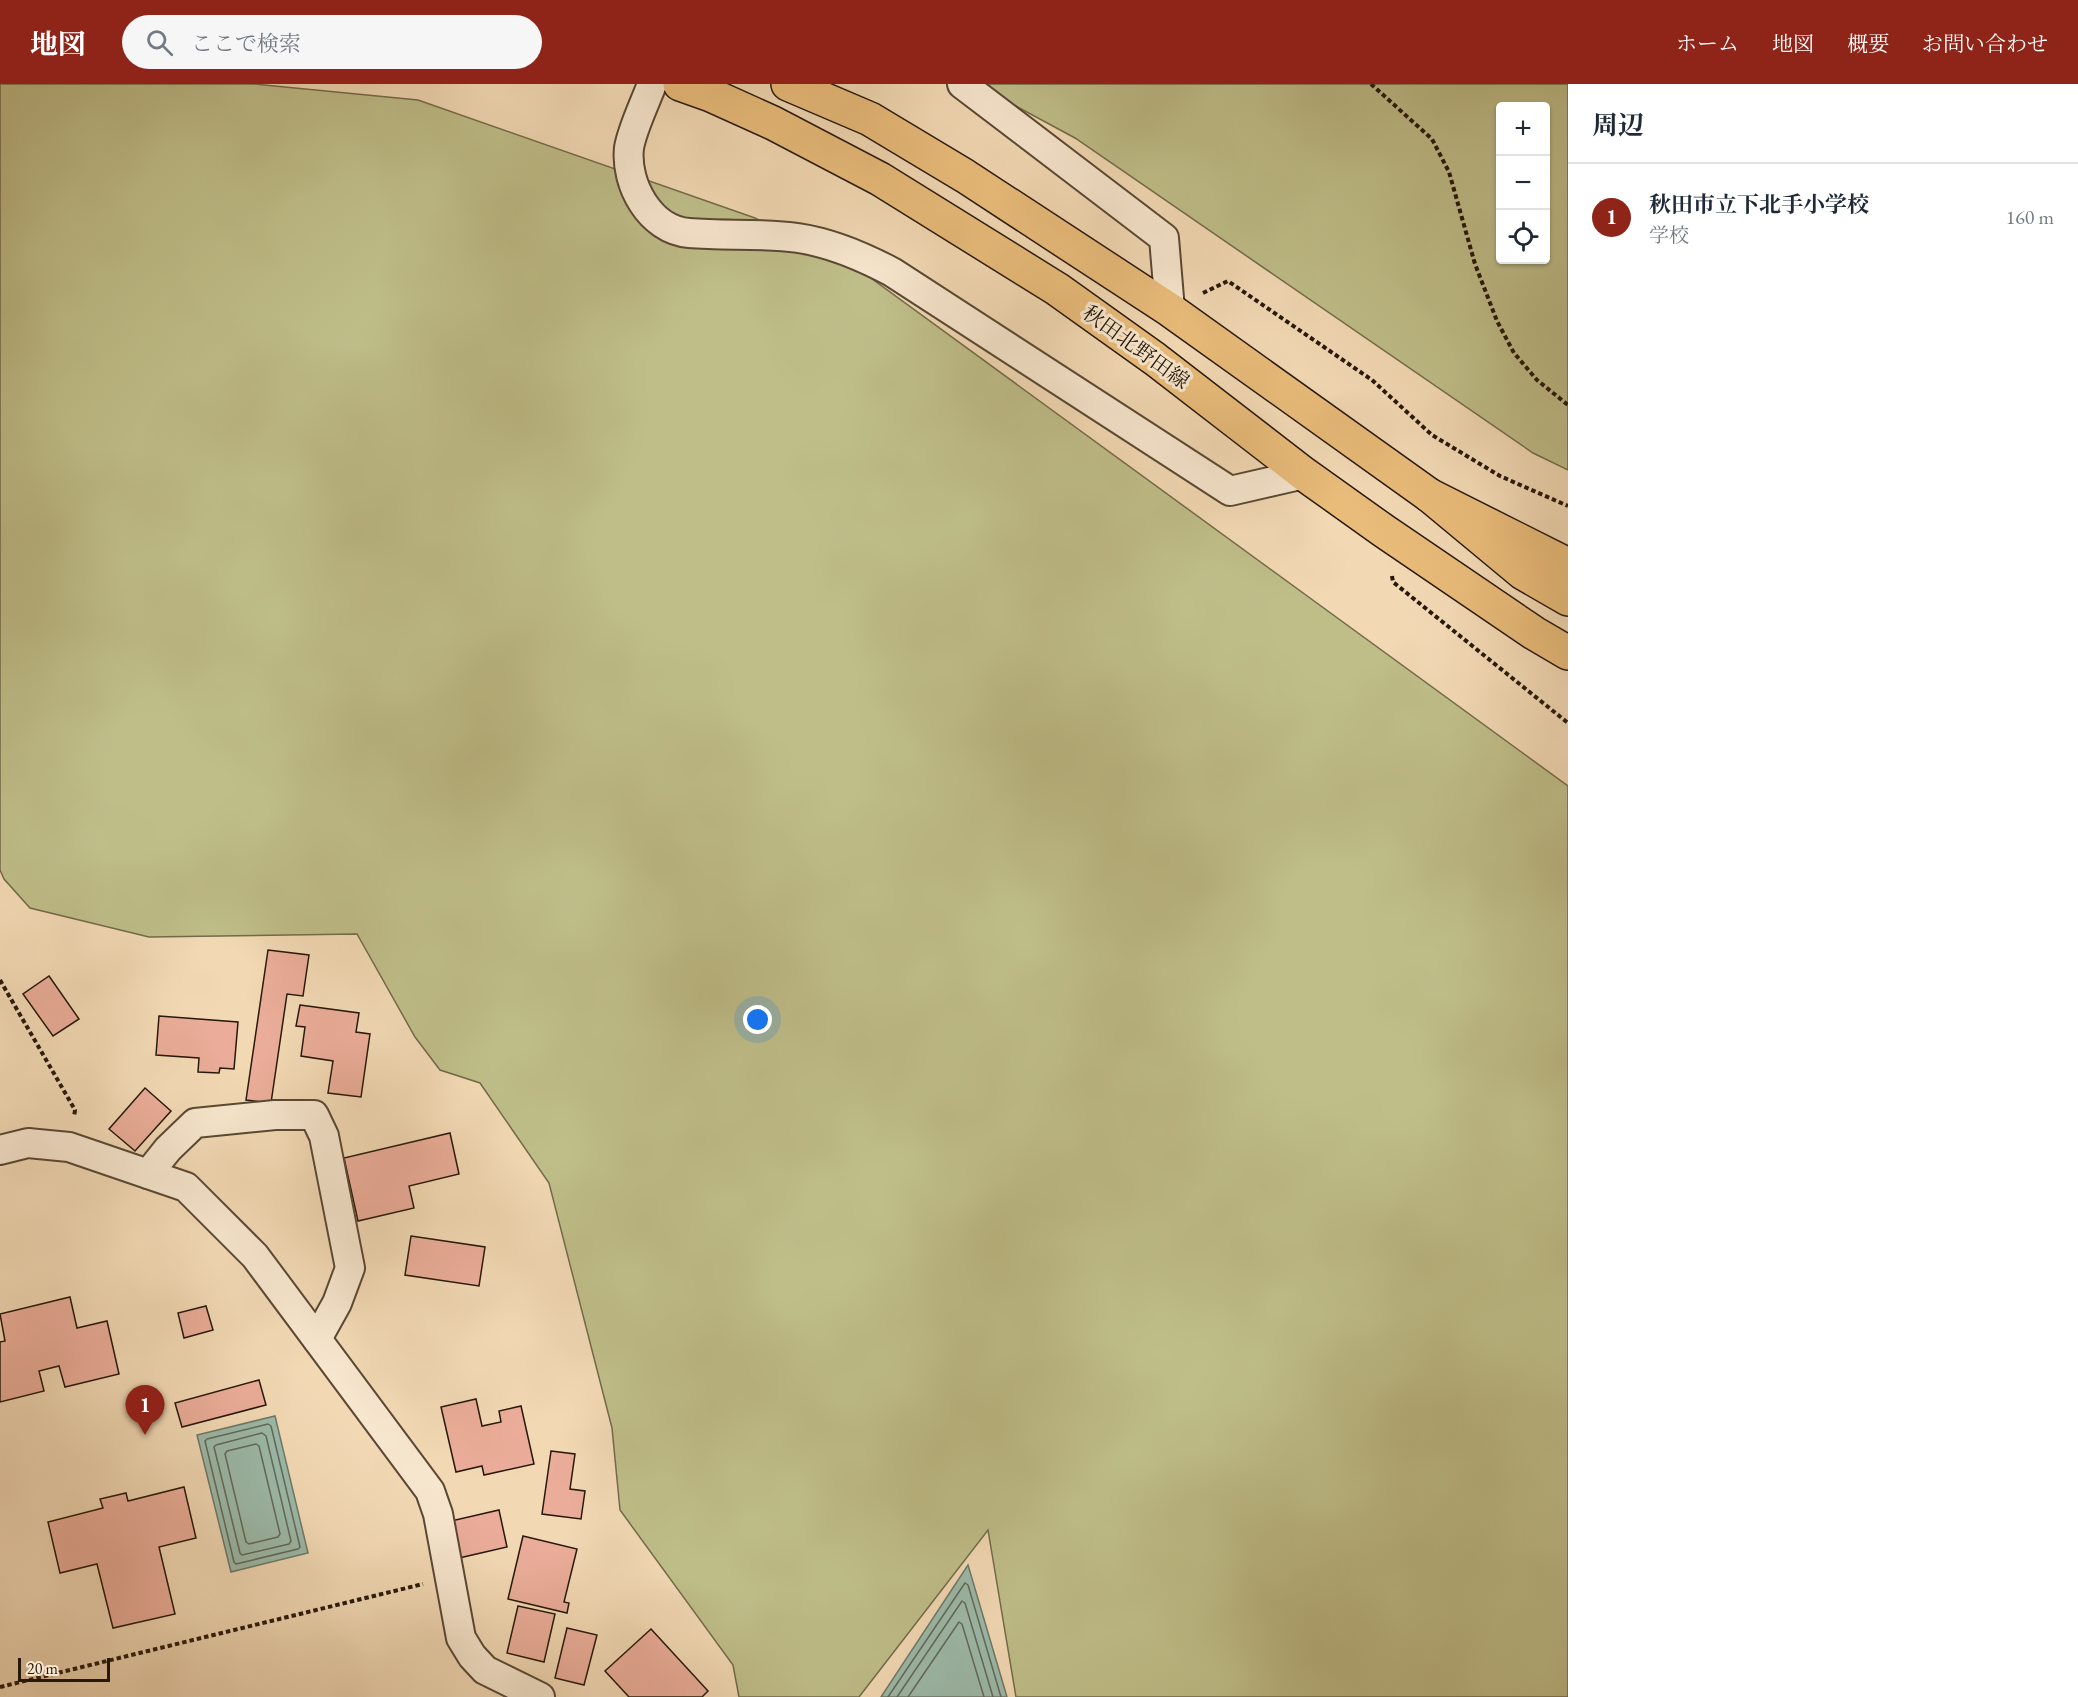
<!DOCTYPE html>
<html lang="ja">
<meta charset="utf-8">
<style>
body{margin:0;font-family:"EB Garamond","Noto Serif JP",serif;background:#f6f6f7;color:#1f2937}
.controls{position:absolute;right:18px;top:18px;display:grid;overflow:hidden;border-radius:6px;box-shadow:0 2px 4px #0004}
.controls button{width:54px;height:54px;display:grid;place-items:center;padding:0;border:0;border-bottom:2px solid #e0e1e3;background:#fff;color:#1f2937;font:30px sans-serif}
.scale{position:absolute;left:18px;bottom:15px;width:92px;box-sizing:border-box;padding-left:6px;border:3px solid #27180a;border-top:0;font-size:16px;line-height:21px;white-space:nowrap;color:#27180a;-webkit-text-stroke:4px #f7e6ce;paint-order:stroke}
.you{position:absolute;left:758px;top:936px;width:21px;height:21px;margin:-15px;border:4px solid #fff;border-radius:50%;background:#1a73e8;box-shadow:0 0 0 9px #1a73e833}
.badge{display:grid;place-items:center;width:39px;height:39px;border-radius:50%;background:#8f2418;color:#fff;font-size:20px;font-weight:700}
.pin{position:absolute;translate:-50% -50px;filter:drop-shadow(0 2px 3px #0008)}
.pin::after{content:'';position:absolute;top:32px;width:21px;height:18px;background:inherit;clip-path:polygon(0 0,100% 0,50% 100%)}
.list{margin:0;padding:0;list-style:none}
h2{display:flex;justify-content:space-between;align-items:center;height:78px;margin:0;padding:0 24px;font-size:26px}
h2 small{font-size:20px;font-weight:400;color:#747a83}
.list li{display:grid;grid-template-columns:39px 1fr auto;gap:18px;align-items:center;box-sizing:border-box;height:108px;padding:0 24px;border-top:2px solid #e0e1e3}
.list b{display:block;font-size:22px;white-space:nowrap}
.list p{margin:0;font-size:20px;white-space:nowrap;color:#747a83}
.list em{font-size:20px;font-style:normal;color:#747a83}
.icon{flex:none;width:33px;height:33px;fill:none;stroke:currentColor;stroke-width:2;stroke-linecap:round;stroke-linejoin:round}
.map{position:relative;flex:none;width:1568px;height:1613px;overflow:hidden}
header{display:flex;align-items:center;gap:36px;box-sizing:border-box;height:84px;padding:0 30px;background:#8f2418;color:#fff}
header strong{font-size:28px}
nav{display:flex;gap:33px;margin-inline-start:auto;font-size:21px}
.search{width:420px;height:54px;background:#f6f6f7;display:flex;align-items:center;gap:15px;box-sizing:border-box;padding:0 21px;border-radius:33px;color:#747a83;font-size:22px}
main{display:flex}
aside{flex:1;background:#fff}
.map>svg:first-child{display:block}
.green{fill:#bfbe89;stroke:#736b4a;stroke-width:1.5;fill-rule:evenodd}
.water{fill:#9cbaa9;stroke:#6d7969;stroke-width:1.5}
.lines{fill:none;stroke-linecap:round;stroke-linejoin:round}
.shore{stroke:#62695a;stroke-width:1.5}
.building{fill:#ebad99;stroke:#27180a;stroke-width:1.5}
.street-casing{stroke:#5a4834;stroke-width:32}
.primary-casing{stroke:#27180a;stroke-width:36}
.highway-casing{stroke:#27180a;stroke-width:36}
.path{stroke:#27180a;stroke-width:4;stroke-dasharray:4.5 3;stroke-linecap:butt}
.street{stroke:#f7e6ce;stroke-width:28}
.primary{stroke:#e9bc7a;stroke-width:33}
.highway{stroke:#e9bc7a;stroke-width:33}
.labels{text-anchor:middle;stroke-width:6;stroke-linejoin:round;paint-order:stroke}
.street-label{font-size:21px;fill:#27180a;stroke:#f7e6ce}
</style>
<header>
<strong>地図</strong>
<div class="search"><svg class="icon" aria-label="search" viewBox="0 0 24 24"><circle cx="10" cy="10" r="6"/><path d="M15 15l6 6"/></svg>ここで検索</div>
<nav><a>ホーム</a><a>地図</a><a>概要</a><a>お問い合わせ</a></nav>
</header>
<main>
<div class="map">
<svg width="1568" height="1613" viewBox="0 0 1568 1613">
<rect width="100%" height="100%" fill="#f2d9b4"/>
<filter id="stains"><feTurbulence type="fractalNoise" baseFrequency=".00333" numOctaves="4"/><feColorMatrix values="0 0 0 0 .2 0 0 0 0 .09 0 0 0 0 .02 0 0 0 .5 -.17"/></filter>
<radialGradient id="worn" r=".72"><stop offset=".6" stop-color="#630" stop-opacity="0"/><stop offset="1" stop-color="#630" stop-opacity=".3"/></radialGradient>
<g class="green">
<polygon points="0,0 254,0 418,16 755,134 868,192 1568,702 1568,1613 1016,1613 988,1446 859,1613 739,1613 733,1581 620,1426 612,1344 549,1099 480,999 440,986 415,953 357,850 149,853 30,824 4,795 0,786"/>
<path d="M975,0H1568V386L1533,369L1075,54ZM1500,22H1546V176H1500Z"/>
</g>
<g class="water">
<polygon points="275,1332 308,1469 231,1488 197,1351"/>
<polygon points="968,1481 1007,1613 881,1613"/>
</g>
<g class="lines">
<g class="shore">
<polygon points="268,1340 271,1342 300,1463 298,1465 236,1480 234,1478 205,1357 207,1355"/>
<polygon points="262,1349 266,1352 291,1457 289,1460 242,1471 240,1469 214,1363 216,1361"/>
<polygon points="256,1360 259,1362 280,1450 278,1453 249,1460 246,1458 225,1370 227,1367"/>
<polyline points="888,1613 965,1499 968,1501 1001,1613"/>
<polyline points="897,1613 962,1517 965,1519 993,1613"/>
<polyline points="908,1613 959,1538 962,1540 984,1613"/>
</g>
</g>
<g class="building">
<polygon points="268,866 309,871 303,912 287,910 271,1019 246,1016"/>
<polygon points="49,892 79,935 53,952 23,910"/>
<polygon points="300,921 359,929 356,948 370,950 361,1013 328,1009 333,977 301,972 305,943 296,942"/>
<polygon points="159,932 238,938 234,985 220,984 219,989 198,988 199,974 156,971"/>
<polygon points="145,1004 171,1027 135,1067 109,1045"/>
<polygon points="450,1049 459,1090 409,1102 414,1124 358,1137 344,1074"/>
<polygon points="411,1152 485,1163 479,1202 405,1191"/>
<polygon points="70,1213 77,1244 107,1237 119,1290 65,1303 59,1282 39,1287 44,1307 0,1318 0,1258 5,1257 0,1230"/>
<polygon points="206,1222 213,1246 184,1254 178,1229"/>
<polygon points="259,1296 266,1321 182,1343 175,1319"/>
<polygon points="476,1315 482,1342 501,1338 499,1327 521,1322 534,1380 484,1391 482,1382 456,1388 441,1323"/>
<polygon points="551,1367 575,1370 570,1405 585,1407 581,1435 542,1430"/>
<polygon points="184,1403 196,1454 159,1463 175,1530 113,1544 97,1480 60,1489 48,1438 103,1424 100,1415 126,1409 128,1417"/>
<polygon points="499,1426 507,1463 459,1474 451,1437"/>
<polygon points="523,1452 577,1465 564,1518 569,1519 567,1529 508,1515"/>
<polygon points="518,1522 555,1530 544,1578 507,1569"/>
<polygon points="567,1544 597,1551 584,1601 555,1594"/>
<polygon points="651,1545 708,1607 702,1613 629,1613 605,1587"/>
</g>
<g class="lines">
<g class="street-casing">
<g id="street">
<path d="M652,0C645,19 632,45 629,64C625,100 650,146 689,149C725,152 762,149 798,154C832,159 862,172 892,188L1230,407L1304,390"/>
<polyline points="962,0 1164,154 1170,226"/>
<polyline points="0,1066 28,1059 69,1063 186,1103 255,1172 430,1407 438,1430 461,1554 472,1572 485,1586 540,1613"/>
<polyline points="148,1090 168,1065 195,1039 275,1031 314,1031 324,1052 350,1184 337,1219 317,1255"/>
</g>
</g>
<g class="primary-casing">
<g id="primary">
<polyline points="680,0 711,11 773,39 880,95 1057,205 1155,275 1304,390 1384,447 1534,549 1568,569"/>
<polyline points="788,0 870,35 965,92 1170,226 1429,411 1568,481"/>
</g>
</g>
<g class="highway-casing">
<polyline id="highway" points="1429,411 1523,489 1568,515"/>
</g>
<g class="path">
<polyline points="1371,0 1432,55 1449,88 1475,180 1497,237 1514,269 1537,296 1568,321"/>
<polyline points="1203,209 1228,197 1372,296 1432,351 1500,392 1568,422"/>
<polyline points="1392,492 1393,498 1568,639"/>
<polyline points="0,896 75,1026 74,1033"/>
<polyline points="0,1603 423,1500"/>
</g>
<use href="#street" class="street"/>
<use href="#primary" class="primary"/>
<use href="#highway" class="highway"/>
</g>
<g class="labels">
<g class="street-label">
<text transform="translate(1136 263) rotate(36)" y="7">秋田北野田線</text>
</g>
</g>
<rect width="100%" height="100%" filter="url(#stains)"/>
<rect width="100%" height="100%" fill="url(#worn)"/>
</svg>
<div class="controls">
<button>+</button>
<button>−</button>
<button><svg class="icon" aria-label="locate" viewBox="0 0 24 24"><circle cx="12" cy="12" r="6"/><path d="M12 2v4M12 18v4M2 12h4M18 12h4"/></svg></button>
</div>
<div class="scale">20 m</div>
<div class="you"></div>
<div class="pin badge" style="left:145px;top:1351px">1</div>
</div>
<aside>
<h2>周辺<small></small></h2>
<ul class="list">
<li><span class="badge">1</span><div><b>秋田市立下北手小学校</b><p>学校</p></div><em>160 m</em></li>
</ul>
</aside>
</main>
